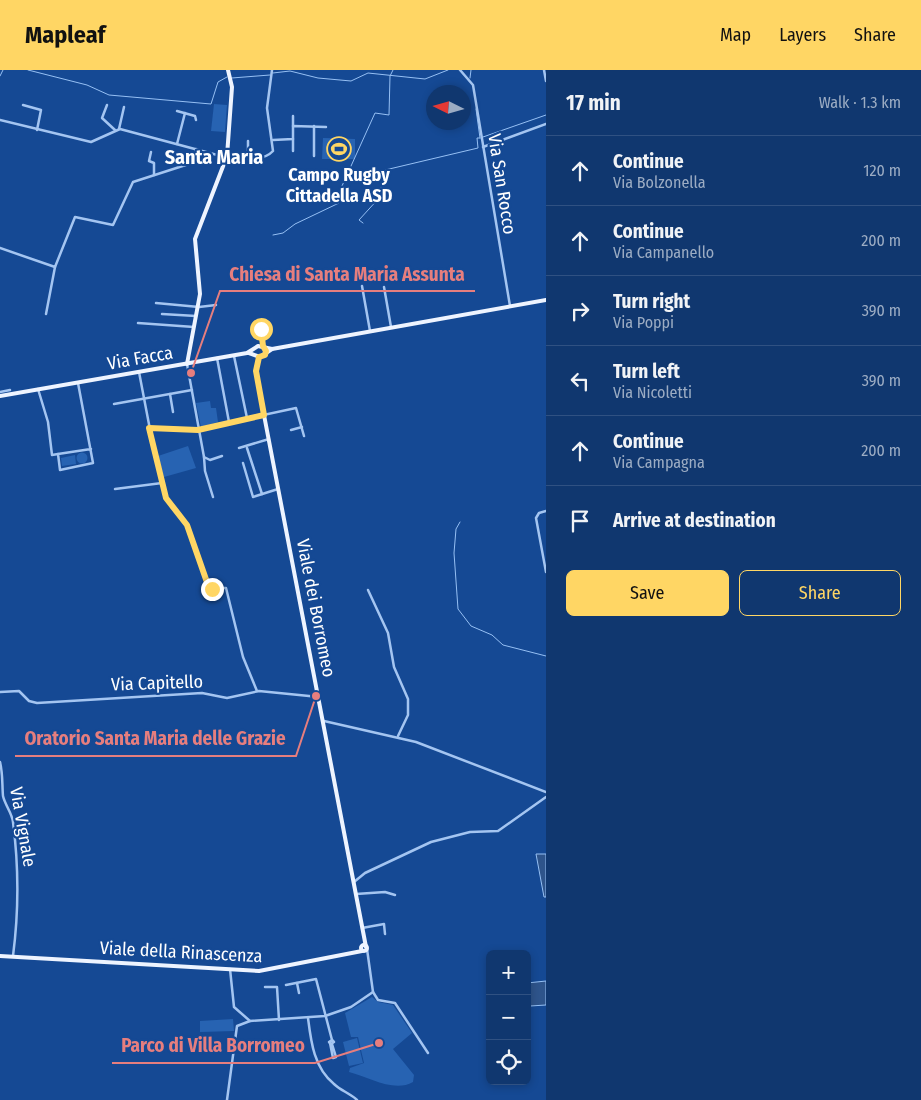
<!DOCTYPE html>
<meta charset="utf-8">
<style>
body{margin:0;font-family:"Fira Sans Condensed",sans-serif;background:#1e4277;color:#f1f3f6}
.controls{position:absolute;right:15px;bottom:15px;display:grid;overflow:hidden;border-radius:8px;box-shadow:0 2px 8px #0003}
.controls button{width:45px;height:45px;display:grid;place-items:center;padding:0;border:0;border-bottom:1px solid #305182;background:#10376f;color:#f1f3f6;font:25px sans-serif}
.compass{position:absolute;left:426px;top:15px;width:45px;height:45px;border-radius:50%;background:#10376f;box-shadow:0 2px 8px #0003;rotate:275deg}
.stop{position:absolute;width:15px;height:15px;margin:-11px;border:4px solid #ffd664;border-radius:50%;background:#fff}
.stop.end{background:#ffd664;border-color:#fff;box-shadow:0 1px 5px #0008}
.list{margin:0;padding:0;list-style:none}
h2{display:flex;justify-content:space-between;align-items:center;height:65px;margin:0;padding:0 20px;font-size:21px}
h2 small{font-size:16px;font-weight:400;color:#9cacc3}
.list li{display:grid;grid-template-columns:32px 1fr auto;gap:15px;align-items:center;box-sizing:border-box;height:70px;padding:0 20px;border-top:1px solid #305182}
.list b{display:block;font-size:19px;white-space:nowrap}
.list p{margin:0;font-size:16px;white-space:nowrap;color:#9cacc3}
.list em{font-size:16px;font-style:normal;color:#9cacc3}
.actions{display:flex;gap:10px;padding:15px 20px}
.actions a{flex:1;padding:11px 0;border:1px solid #ffd664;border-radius:8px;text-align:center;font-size:18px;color:#ffd664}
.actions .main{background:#ffd664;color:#111}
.icon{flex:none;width:28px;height:28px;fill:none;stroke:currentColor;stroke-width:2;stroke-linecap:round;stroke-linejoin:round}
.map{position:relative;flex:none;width:546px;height:1030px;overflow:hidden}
header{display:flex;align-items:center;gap:30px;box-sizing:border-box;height:70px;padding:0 25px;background:#ffd664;color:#111}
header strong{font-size:24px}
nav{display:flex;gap:28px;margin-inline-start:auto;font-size:18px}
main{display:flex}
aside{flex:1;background:#10376f}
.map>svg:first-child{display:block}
.green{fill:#2763b2}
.water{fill:#2e548b;stroke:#96c0f4}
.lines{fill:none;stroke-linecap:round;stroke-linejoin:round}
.stream{stroke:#96c0f4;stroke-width:1}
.minor{stroke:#a4c5f1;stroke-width:2.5}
.major{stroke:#eef4ff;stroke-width:4}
.route{stroke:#ffd664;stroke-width:6}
.labels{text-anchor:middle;stroke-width:4.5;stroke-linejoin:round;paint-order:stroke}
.poi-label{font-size:18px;font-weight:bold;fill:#fff;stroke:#154994}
.street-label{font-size:18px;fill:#fff;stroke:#154994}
.quarter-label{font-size:20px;font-weight:bold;fill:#fff;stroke:#154994}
.leader{fill:none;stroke:#e67e7e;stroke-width:2}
.callout-dot{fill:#e67e7e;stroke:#154994;stroke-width:2}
.callout-label{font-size:19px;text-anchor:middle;font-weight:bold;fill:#e67e7e;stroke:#154994;stroke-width:4.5;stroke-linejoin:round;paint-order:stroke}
</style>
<header>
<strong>Mapleaf</strong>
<nav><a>Map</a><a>Layers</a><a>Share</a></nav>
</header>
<main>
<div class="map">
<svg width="546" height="1030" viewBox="0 0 546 1030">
<rect width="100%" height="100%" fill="#154994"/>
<g class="green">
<polygon points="214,34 227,35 225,62 211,61"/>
<polygon points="323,68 355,69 355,89 322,89"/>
<polygon points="210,331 211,338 216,338 218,352 201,357 196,333"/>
<polygon points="188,376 196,398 164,407 158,386"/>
<circle cx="82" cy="388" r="5.5"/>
<polygon points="75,385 76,394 62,396 61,388"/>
<path d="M372,927L378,932L393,935L412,963L393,979L414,1005L413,1012C394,1023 369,1007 349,1002L350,998L364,993L358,967H351L345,943Z"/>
<polygon points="233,949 234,961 200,962 200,951"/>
<polygon points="357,968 363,993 349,996 343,972"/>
</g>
<g class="water">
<polygon points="536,784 546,784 546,827 544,827"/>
<polygon points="546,911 546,935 530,936 527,913"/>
</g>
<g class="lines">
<g class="stream">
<polyline points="28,0 87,15 109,25 211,34 218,12 227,7"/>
<polyline points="273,3 290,1 318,8 351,11 368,3 425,9 448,0"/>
<polyline points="0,6 3,0"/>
<polyline points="232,8 270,5"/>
<polyline points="470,8 471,0"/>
<polyline points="476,39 480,68"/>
<polyline points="483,67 546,45"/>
<polyline points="363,153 359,150 379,128 385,100 478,78 477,68 480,68"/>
<polyline points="273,165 283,163 295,154 339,133 337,127 375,43 389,45 390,6 393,0"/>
<polyline points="460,452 456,459 454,483 458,539 471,556 492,565 503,575 546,586"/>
</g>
<g class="minor">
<polyline points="460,0 473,15 510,236"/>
<polyline points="544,0 546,11"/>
<polyline points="23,35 41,40 37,60"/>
<polyline points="107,35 102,48 115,60"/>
<polyline points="177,41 195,46 196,50"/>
<polyline points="0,50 91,72 120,59 221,86"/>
<polyline points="293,56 293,46"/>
<polyline points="119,59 124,37"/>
<polyline points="273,70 293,69 293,56 326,57"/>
<polyline points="177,74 185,43"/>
<polyline points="483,77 546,54"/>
<polyline points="293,81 293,69"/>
<polyline points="151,82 149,91 154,93 154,105"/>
<path d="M227,85C241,90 263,92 273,81L267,38L272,0"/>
<polyline points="314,86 314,56"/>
<polyline points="248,88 248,71"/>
<polyline points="0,178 55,197 75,147 113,155 133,112 195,92 196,79"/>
<polyline points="362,216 370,261"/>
<polyline points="384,217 391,257"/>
<polyline points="156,233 199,237 216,235"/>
<polyline points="46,244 55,197"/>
<polyline points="162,244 196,246"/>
<polyline points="138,253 194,257"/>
<polyline points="261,259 263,276"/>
<polyline points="234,286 247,348"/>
<polyline points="217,288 229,352"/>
<polyline points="187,294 204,387 210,390 222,386"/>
<polyline points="139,302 152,370 165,428 187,455 209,518 226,518 243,587 257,621"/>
<polyline points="78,313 93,393 60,400 58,384 91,379"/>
<polyline points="38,319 48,352 52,385 58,384"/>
<polyline points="0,322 10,320"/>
<polyline points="170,324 173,342"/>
<polyline points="114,334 192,320"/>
<polyline points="149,357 198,359 296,338 304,366"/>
<polyline points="291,360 302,357"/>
<polyline points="239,378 269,369"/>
<polyline points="247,378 262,424"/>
<polyline points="204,387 205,401 213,427"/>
<polyline points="243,393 253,427 278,419"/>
<polyline points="115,419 162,413"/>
<polyline points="546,441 539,443 536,448 546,502"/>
<polyline points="368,520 388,563 394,597 408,629 408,645 398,666"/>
<polyline points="0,622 19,621 29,631 37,633 202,623 227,628 259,621 319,627"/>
<polyline points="324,651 416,672 546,722"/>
<path d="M0,692C3,704 2,715 3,726C5,735 12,743 13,752C19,798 19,840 13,886"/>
<polyline points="354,812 365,803 431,772 470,762 498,761 546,727"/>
<polyline points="356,824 385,822 395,825"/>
<polyline points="362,858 384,854 385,864"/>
<polyline points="230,899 234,937 250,951 325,946 351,937 373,922 367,879"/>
<polyline points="297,913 299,923"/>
<polyline points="286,915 316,909 332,970"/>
<polyline points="265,917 277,917 279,950"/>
<polyline points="373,922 378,930 395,933 428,983"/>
<path d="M308,948C311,972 314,998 334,1014C341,1021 350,1023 357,1030"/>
<polygon points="332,970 334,972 331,974 329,972"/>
<polyline points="330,973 333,988 336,987 332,974"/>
<polyline points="227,1030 237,956 250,951"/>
</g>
<g class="major">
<polyline points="224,93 222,85 226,80"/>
<polyline points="249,283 260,287 272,279"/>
<polyline points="259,287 256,301 264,345 366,877"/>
<polyline points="187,294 200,224 195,169 227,86 232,17 228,0"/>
<polyline points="0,326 247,283 258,276 272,279 546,230"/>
<circle cx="364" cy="878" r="3"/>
<polyline points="0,886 259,901 362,881"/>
</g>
</g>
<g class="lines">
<polyline class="route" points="212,519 209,518 187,455 166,428 149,358 198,360 264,345 256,301 259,287 265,285 266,281 263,276 261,259"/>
</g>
<defs>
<g id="stadium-ring" transform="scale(1.25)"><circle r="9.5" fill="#154994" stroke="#ffd664" stroke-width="1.5"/><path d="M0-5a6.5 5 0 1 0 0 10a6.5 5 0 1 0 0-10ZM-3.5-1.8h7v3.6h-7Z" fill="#ffd664"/></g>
</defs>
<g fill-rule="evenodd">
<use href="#stadium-ring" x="339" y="79"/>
</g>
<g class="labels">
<g class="poi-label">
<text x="339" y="111">Campo Rugby<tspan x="339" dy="21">Cittadella ASD</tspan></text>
</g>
<g class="street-label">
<text transform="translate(502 114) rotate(81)" y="6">Via San Rocco</text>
<text transform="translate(140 288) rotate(-10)" y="6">Via Facca</text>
<text transform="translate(316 538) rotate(79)" y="6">Viale dei Borromeo</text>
<text transform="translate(157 613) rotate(-2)" y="6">Via Capitello</text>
<text transform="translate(23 757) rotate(80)" y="6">Via Vignale</text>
<text transform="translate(181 882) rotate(3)" y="6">Viale della Rinascenza</text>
</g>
<g class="quarter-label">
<text x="214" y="94">Santa Maria</text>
</g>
</g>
<path class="leader" d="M191 303L220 221H475M316 626L296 686H15M379 973L315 993H112"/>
<g class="callout-dot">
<circle cx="191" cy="303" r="5"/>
<circle cx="316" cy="626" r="5"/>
<circle cx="379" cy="973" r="5"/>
</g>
<g class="callout-label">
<text x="347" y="211">Chiesa di Santa Maria Assunta</text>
<text x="155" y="675">Oratorio Santa Maria delle Grazie</text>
<text x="213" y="982">Parco di Villa Borromeo</text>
</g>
</svg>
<div class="controls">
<button>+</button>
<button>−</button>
<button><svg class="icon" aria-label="locate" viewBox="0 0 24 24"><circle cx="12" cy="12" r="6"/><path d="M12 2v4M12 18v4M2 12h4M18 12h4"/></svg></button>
</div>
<svg class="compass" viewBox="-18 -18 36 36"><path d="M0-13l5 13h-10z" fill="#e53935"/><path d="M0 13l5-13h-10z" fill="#9cacc3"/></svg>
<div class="stop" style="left:261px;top:259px"></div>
<div class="stop end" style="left:212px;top:519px"></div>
</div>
<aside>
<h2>17 min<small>Walk · 1.3 km</small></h2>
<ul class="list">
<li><svg class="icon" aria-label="ahead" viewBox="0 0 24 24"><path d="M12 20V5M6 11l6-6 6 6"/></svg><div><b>Continue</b><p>Via Bolzonella</p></div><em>120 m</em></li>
<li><svg class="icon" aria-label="ahead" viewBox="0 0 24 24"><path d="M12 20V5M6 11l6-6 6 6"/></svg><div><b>Continue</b><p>Via Campanello</p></div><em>200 m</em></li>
<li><svg class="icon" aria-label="right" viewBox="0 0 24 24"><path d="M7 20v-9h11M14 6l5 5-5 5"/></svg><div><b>Turn right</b><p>Via Poppi</p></div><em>390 m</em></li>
<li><svg class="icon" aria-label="left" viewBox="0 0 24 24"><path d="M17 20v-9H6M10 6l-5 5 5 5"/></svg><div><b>Turn left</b><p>Via Nicoletti</p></div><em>390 m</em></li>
<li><svg class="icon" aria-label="ahead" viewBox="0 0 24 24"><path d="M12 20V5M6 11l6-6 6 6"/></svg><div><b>Continue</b><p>Via Campagna</p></div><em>200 m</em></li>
<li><svg class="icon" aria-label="arrive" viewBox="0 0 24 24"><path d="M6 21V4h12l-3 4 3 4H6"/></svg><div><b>Arrive at destination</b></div></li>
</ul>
<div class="actions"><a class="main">Save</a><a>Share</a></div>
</aside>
</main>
